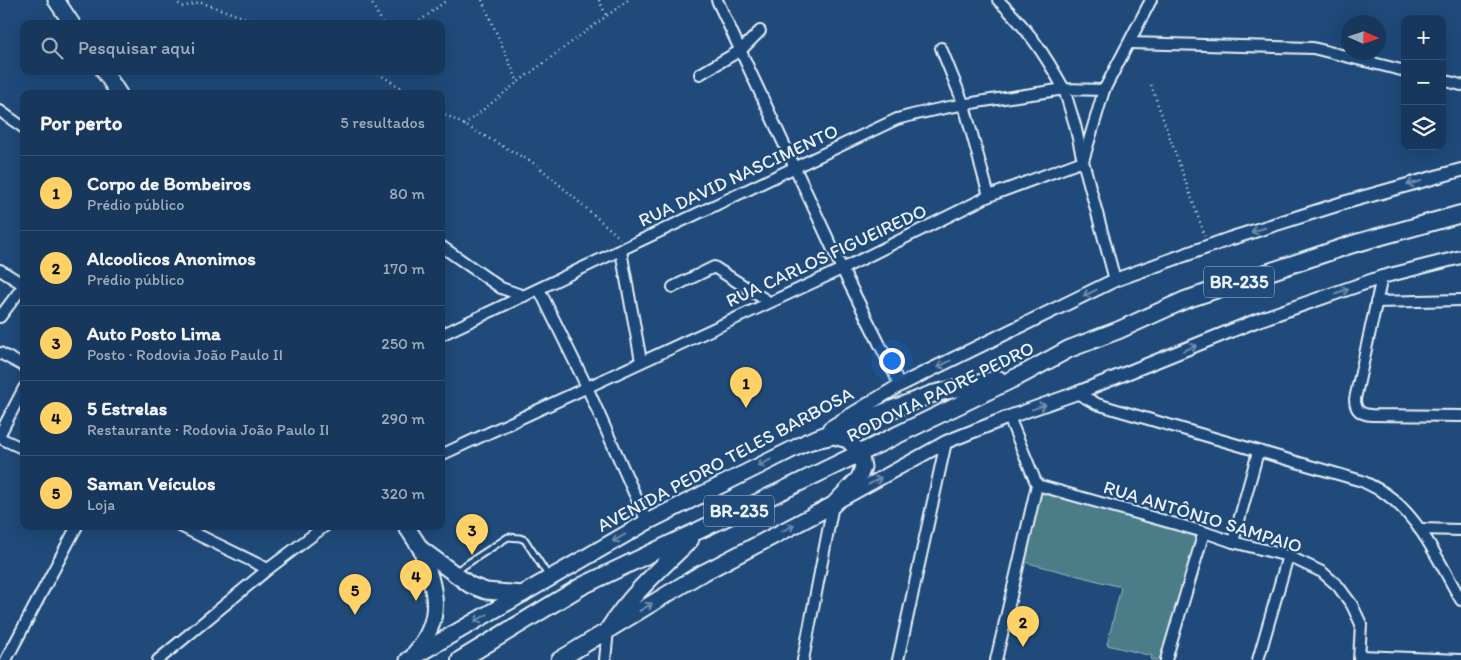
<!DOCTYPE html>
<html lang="pt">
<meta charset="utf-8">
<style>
body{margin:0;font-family:Itim,sans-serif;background:#244365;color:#f1f3f6}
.controls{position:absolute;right:15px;top:15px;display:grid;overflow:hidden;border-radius:10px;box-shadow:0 5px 20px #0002}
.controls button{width:45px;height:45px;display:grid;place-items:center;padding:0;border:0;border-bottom:1px solid #365272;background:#17385c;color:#f1f3f6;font:25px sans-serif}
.compass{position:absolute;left:1341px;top:15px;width:45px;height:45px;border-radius:50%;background:#17385c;box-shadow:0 5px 20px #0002;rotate:93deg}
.you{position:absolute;left:891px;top:360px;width:18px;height:18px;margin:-12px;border:4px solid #fff;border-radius:50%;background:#1a73e8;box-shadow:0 0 0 8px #1a73e833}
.badge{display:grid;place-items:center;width:32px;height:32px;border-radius:50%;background:#ffd166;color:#111;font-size:16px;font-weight:700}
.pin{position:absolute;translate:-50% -41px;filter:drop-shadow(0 1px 2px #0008)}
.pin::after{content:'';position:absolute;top:26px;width:18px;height:15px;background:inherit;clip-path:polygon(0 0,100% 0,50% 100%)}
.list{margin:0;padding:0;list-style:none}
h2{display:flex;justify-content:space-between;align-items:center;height:65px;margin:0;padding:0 20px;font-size:21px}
h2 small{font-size:16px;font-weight:400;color:#9eacbb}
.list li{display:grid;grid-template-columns:32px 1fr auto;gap:15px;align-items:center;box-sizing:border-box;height:75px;padding:0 20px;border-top:1px solid #365272}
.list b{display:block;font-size:19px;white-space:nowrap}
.list p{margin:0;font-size:16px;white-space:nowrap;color:#9eacbb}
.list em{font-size:16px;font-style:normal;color:#9eacbb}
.icon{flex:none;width:28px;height:28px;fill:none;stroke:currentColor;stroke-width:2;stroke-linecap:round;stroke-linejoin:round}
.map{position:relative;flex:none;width:1461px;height:660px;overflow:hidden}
.search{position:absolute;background:#17385c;box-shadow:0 5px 20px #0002;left:20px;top:20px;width:425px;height:55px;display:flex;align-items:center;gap:12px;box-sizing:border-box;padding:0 18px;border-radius:10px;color:#9eacbb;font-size:19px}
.panel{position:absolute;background:#17385c;box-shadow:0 5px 20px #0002;left:20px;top:90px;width:425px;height:440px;border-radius:10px}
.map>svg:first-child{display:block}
.green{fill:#4b7d88;stroke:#9ab7c0}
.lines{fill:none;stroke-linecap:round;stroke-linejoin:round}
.service-casing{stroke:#e8f1f8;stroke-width:9}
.minor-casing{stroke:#e8f1f8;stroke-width:14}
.tertiary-casing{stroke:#e8f1f8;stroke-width:16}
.primary-casing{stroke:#e8f1f8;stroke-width:19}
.trunk-casing{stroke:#e8f1f8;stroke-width:20}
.path{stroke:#e8f1f8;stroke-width:2.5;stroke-dasharray:1 4;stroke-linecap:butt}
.service{stroke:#1f4a7a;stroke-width:5}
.minor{stroke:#1f4a7a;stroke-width:10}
.tertiary{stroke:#1f4a7a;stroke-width:12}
.primary{stroke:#1f4a7a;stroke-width:15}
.trunk{stroke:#1f4a7a;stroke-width:16}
.oneway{stroke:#6f8dac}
.labels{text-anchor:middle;stroke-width:4.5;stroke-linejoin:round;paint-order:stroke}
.shield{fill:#1f4a7a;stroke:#acbfd2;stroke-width:1}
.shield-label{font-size:18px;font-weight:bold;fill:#e8f1f8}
.street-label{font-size:19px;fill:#e8f1f8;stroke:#1f4a7a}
</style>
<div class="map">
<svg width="1461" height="660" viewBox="0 0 1461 660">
<rect width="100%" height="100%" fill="#1f4a7a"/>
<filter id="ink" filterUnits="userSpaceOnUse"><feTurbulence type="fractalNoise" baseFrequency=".02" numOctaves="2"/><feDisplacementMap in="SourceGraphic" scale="10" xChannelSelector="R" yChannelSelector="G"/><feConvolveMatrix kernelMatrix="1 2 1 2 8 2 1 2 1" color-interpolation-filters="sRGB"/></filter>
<g filter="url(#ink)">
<polygon class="green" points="1040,492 1201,532 1159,660 1151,660 1152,656 1107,645 1121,587 1024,562"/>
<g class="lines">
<g class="service-casing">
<polyline id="service" points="456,571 508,537 520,538 525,540 549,577"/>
</g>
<g class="minor-casing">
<g id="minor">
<polyline points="717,0 842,269 900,385"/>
<path d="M998,0C1028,29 1044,53 1064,89L1104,90"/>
<polyline points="1130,43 1313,48 1405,71"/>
<polyline points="941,48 964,105 989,196"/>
<polyline points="700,74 741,50 760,31"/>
<polyline points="1442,80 1461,85"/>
<polyline points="0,111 24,128"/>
<polyline points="441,246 501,288 524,296"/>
<polyline points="621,251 641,361"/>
<polyline points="0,270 24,285"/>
<path d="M1382,277L1355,399C1355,410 1360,414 1371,415L1461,416"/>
<polyline points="1115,280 1083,161 1104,90 1151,0"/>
<polyline points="673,287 714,267 769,302"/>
<polyline points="539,289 587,387 647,522"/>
<polyline points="1376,302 1461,300"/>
<polyline points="0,317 24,285"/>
<path d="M441,335L897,119C951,104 1008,98 1064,89L1075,125L1083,161L989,196L842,269L441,455"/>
<polyline points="0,353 24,366"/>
<path d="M1077,393L1097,404L1117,410L1362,481C1370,485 1379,489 1386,494C1421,519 1440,564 1461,600"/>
<polyline points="0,434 24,388"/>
<polyline points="0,438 24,449"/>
<polyline points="1037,485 1204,532 1233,542 1288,556 1322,572 1338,586 1352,605 1361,624 1359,660"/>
<polyline points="180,526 268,569"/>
<polyline points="1420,529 1461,530"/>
<polyline points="1233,542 1258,452"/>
<polyline points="1361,656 1461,660"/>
<polyline points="6,660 77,526"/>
<polyline points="158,660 268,569 325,526"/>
<polyline points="605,660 608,630"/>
<polyline points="803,660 833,505"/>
<polyline points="898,660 946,442"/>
<polyline points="996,660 1037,485 1009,417"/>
<polyline points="1166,660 1204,532"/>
<polyline points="1258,660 1288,556"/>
</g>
</g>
<g class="tertiary-casing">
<g id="tertiary">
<polyline points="829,428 900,385 1115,280 1229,239 1343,203 1461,170"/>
<polyline points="841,500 946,442 1009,417 1077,393 1258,320 1382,277 1461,257"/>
</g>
</g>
<g class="primary-casing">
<g id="primary">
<polyline points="56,0 72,24"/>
<polyline points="104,71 119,94"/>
<polyline points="406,526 421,549 470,585 486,591 523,594"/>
<path d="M415,653C445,617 435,590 421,549"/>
<polyline points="408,660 647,522 807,442 834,436 848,440 860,453 863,467 859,478 833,505 697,576 559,660"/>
</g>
</g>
<g class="trunk-casing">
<g id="trunk">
<polyline points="807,442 932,394 998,379"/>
<path d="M608,630C630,595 661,568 690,540"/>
<polyline points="460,660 582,586 792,486 1025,373 1069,349 1119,330 1185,300 1353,244 1461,214"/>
</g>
</g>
<g class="path">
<polyline points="175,0 182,7 200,2 262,24"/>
<polyline points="370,0 383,24"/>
<polyline points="482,0 518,82"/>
<polyline points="599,0 606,15"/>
<polyline points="416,24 447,0"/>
<polyline points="374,71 411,94"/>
<polyline points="1151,85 1205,236"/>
<polyline points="441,112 537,165 620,238"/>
<polyline points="464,125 518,82 628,0"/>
</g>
<use href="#service" class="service"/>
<use href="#minor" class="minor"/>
<use href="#tertiary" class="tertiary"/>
<use href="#primary" class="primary"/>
<use href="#trunk" class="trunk"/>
</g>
<defs><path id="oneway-shaft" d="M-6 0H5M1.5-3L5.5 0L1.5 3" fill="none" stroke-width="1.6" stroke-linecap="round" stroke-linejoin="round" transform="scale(1.25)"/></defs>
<g class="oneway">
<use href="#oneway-shaft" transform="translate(1414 183) rotate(164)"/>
<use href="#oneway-shaft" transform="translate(1258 230) rotate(163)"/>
<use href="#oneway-shaft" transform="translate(1342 291) rotate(-19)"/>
<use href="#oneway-shaft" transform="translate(1090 293) rotate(154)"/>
<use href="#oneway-shaft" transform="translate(1190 348) rotate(-22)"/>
<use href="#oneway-shaft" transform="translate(944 364) rotate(154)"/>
<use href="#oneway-shaft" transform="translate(1039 407) rotate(-20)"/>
<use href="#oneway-shaft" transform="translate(764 463) rotate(153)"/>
<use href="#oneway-shaft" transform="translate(875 481) rotate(-29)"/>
<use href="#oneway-shaft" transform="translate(788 528) rotate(-28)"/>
<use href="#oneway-shaft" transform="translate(619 538) rotate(150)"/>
<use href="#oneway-shaft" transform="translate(646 607) rotate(-31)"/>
<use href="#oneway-shaft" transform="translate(481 618) rotate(150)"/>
</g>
</g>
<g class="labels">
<g class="shield">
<rect x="1204" y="266.5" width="70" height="31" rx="4"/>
<rect x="704" y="495.5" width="70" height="31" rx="4"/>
</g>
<g class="shield-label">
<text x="1239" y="288">BR-235</text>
<text x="739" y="517">BR-235</text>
</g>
<g class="street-label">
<text transform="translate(738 175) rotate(-25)" y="7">RUA DAVID NASCIMENTO</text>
<text transform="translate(826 255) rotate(-25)" y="7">RUA CARLOS FIGUEIREDO</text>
<text transform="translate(940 391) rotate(-26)" y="7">RODOVIA PADRE PEDRO</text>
<text transform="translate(725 459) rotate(-28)" y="7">AVENIDA PEDRO TELES BARBOSA</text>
<text transform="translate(1203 516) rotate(17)" y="7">RUA ANTÔNIO SAMPAIO</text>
</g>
</g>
</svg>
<div class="controls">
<button>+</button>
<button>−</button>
<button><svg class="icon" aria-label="layers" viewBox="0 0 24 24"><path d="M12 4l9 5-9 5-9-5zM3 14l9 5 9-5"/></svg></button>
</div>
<svg class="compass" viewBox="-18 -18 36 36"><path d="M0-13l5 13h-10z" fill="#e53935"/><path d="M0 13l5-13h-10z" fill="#9eacbb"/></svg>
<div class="you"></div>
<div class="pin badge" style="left:746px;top:408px">1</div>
<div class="pin badge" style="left:1023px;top:647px">2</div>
<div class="pin badge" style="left:472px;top:555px">3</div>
<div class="pin badge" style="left:416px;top:601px">4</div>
<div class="pin badge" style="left:355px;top:615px">5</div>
<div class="search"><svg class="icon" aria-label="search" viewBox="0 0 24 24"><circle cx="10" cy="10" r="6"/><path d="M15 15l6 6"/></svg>Pesquisar aqui</div>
<section class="panel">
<h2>Por perto<small>5 resultados</small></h2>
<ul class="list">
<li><span class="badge">1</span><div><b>Corpo de Bombeiros</b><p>Prédio público</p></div><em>80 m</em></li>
<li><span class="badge">2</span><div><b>Alcoolicos Anonimos</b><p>Prédio público</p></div><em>170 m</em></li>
<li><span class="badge">3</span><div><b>Auto Posto Lima</b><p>Posto · Rodovia João Paulo II</p></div><em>250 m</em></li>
<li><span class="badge">4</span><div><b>5 Estrelas</b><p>Restaurante · Rodovia João Paulo II</p></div><em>290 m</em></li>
<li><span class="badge">5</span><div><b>Saman Veículos</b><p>Loja</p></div><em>320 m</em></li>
</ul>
</section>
</div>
